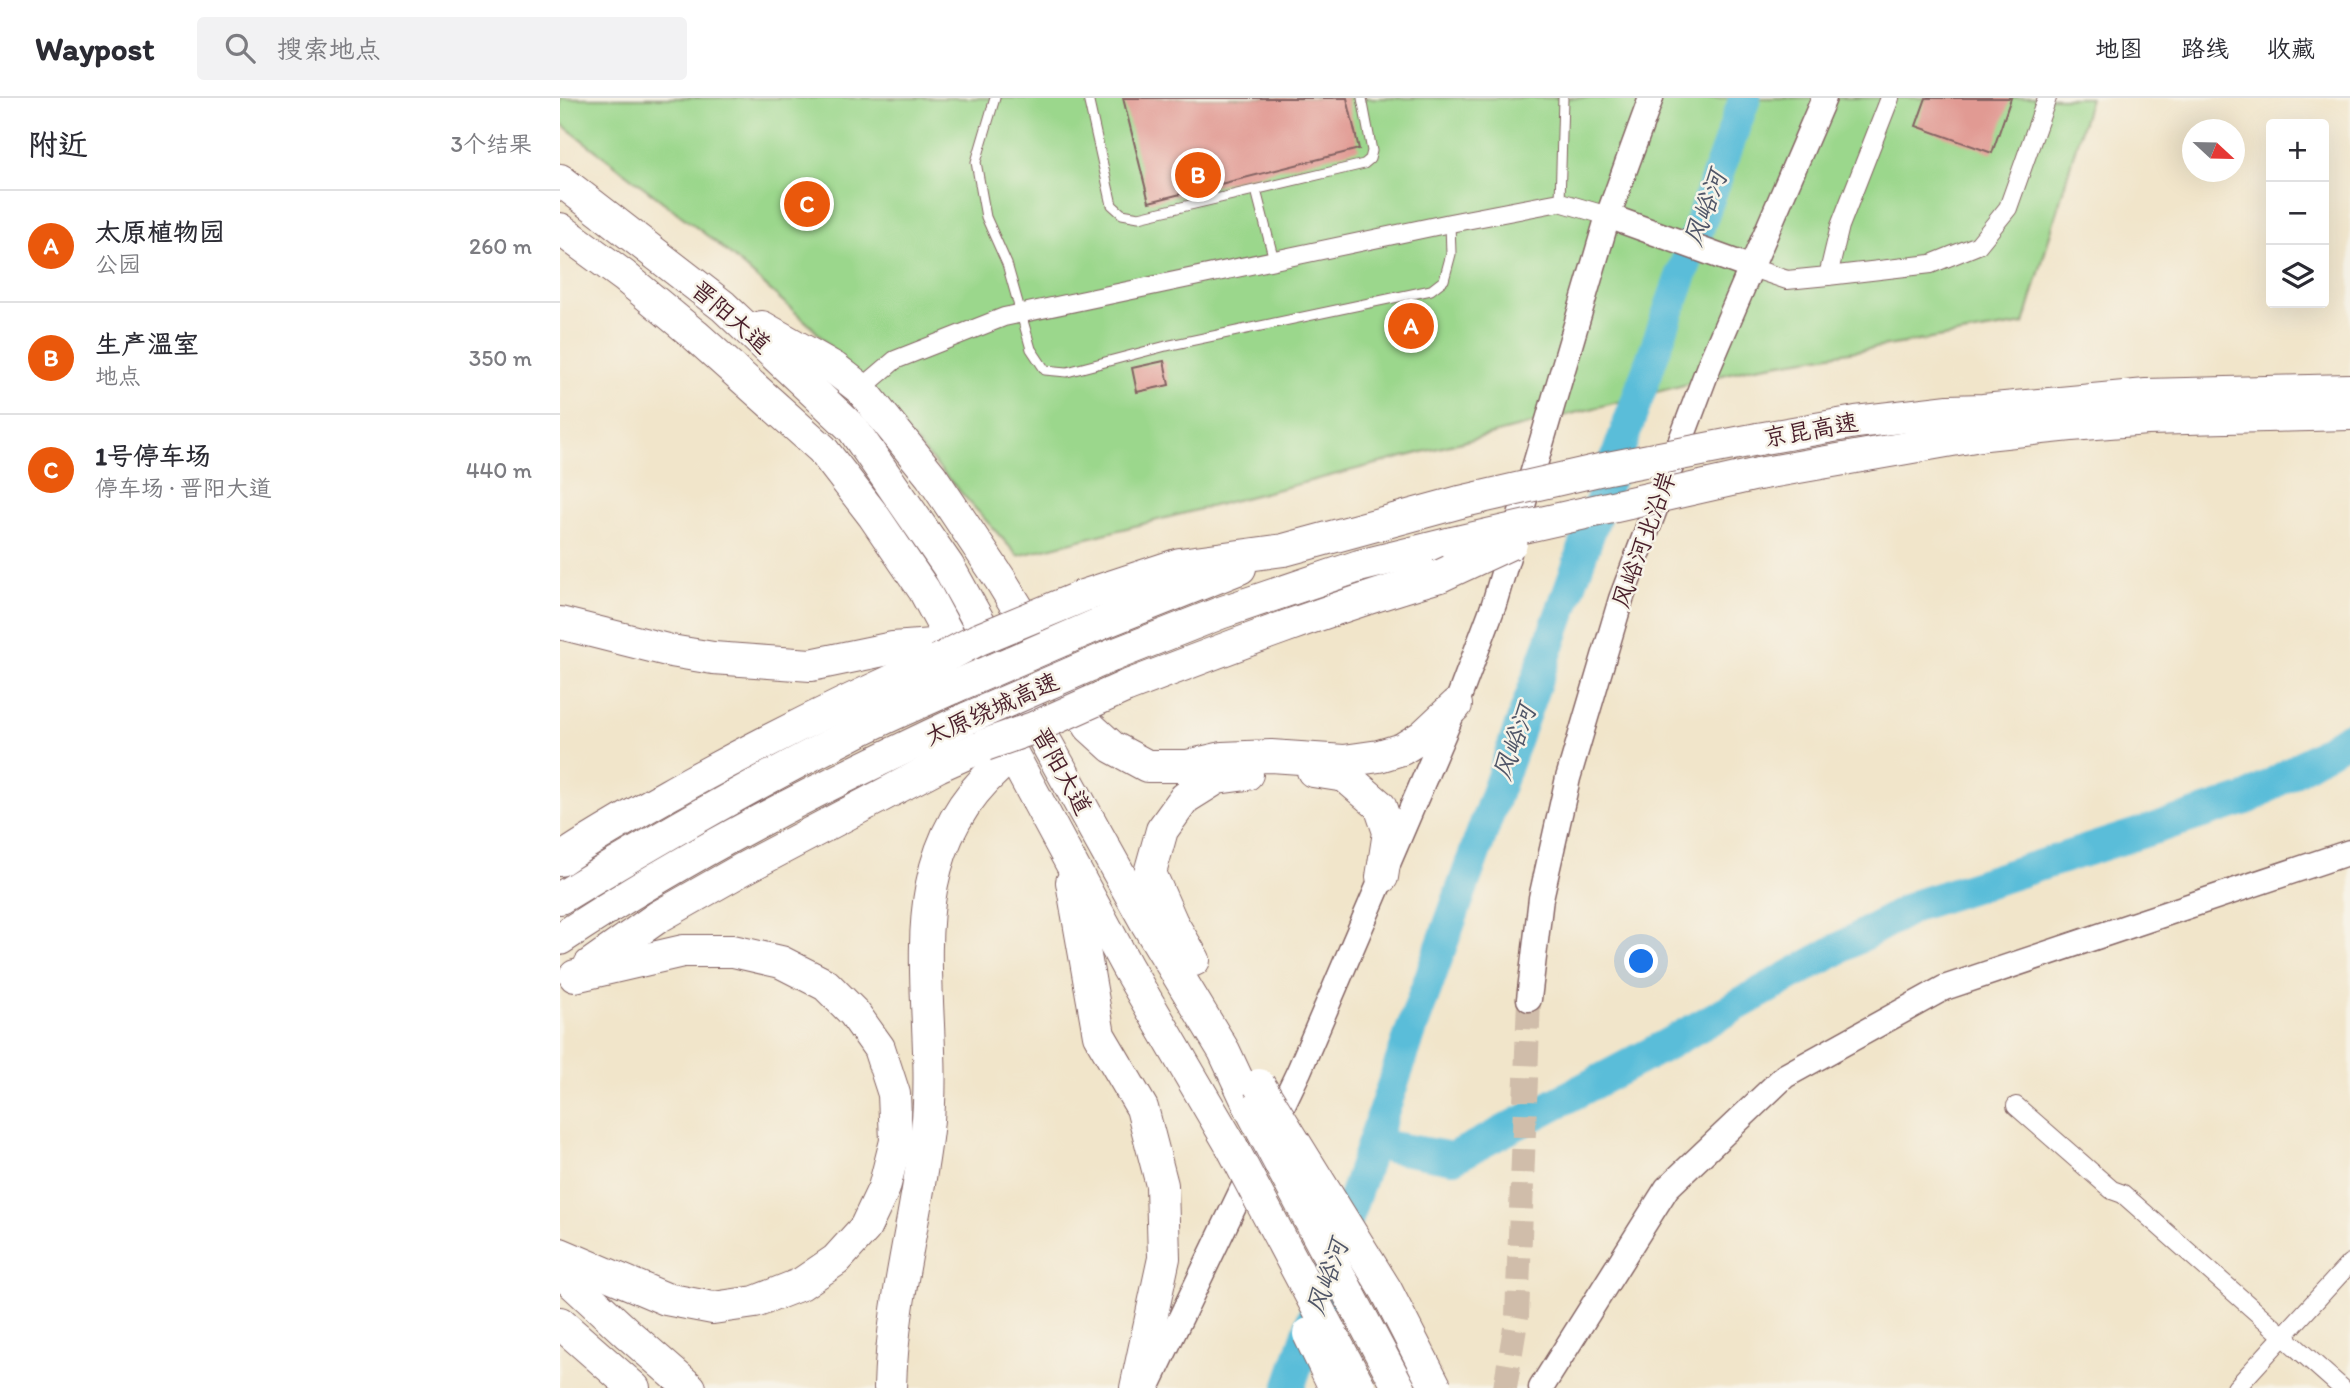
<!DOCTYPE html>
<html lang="zh">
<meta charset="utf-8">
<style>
body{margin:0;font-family:Itim,"LXGW WenKai TC",sans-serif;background:#f2f2f3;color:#2b2b33}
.controls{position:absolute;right:21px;top:21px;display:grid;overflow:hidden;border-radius:7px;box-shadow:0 7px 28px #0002}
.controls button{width:63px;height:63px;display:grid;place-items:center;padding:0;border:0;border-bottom:2px solid #e1e1e2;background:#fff;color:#2b2b33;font:35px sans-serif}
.compass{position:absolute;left:1622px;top:21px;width:63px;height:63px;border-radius:50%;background:#fff;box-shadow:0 7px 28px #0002;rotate:112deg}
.you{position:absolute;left:1082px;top:864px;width:24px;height:24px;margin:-18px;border:5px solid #fff;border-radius:50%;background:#1a73e8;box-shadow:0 0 0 10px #1a73e833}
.badge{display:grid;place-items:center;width:46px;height:46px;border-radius:50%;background:#ea580c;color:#fff;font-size:23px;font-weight:700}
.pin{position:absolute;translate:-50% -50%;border:4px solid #fff;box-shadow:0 2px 7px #0006}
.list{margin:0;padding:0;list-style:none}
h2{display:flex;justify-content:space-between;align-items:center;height:91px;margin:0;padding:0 28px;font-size:30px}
h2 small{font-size:23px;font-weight:400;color:#7c7c81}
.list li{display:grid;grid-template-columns:46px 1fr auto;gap:21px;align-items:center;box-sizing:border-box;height:112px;padding:0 28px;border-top:2px solid #e1e1e2}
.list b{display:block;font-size:26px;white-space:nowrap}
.list p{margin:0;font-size:23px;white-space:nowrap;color:#7c7c81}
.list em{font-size:23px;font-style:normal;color:#7c7c81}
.icon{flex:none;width:38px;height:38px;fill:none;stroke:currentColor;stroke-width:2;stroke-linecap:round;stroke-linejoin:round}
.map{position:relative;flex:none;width:1790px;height:1290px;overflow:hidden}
header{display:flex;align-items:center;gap:42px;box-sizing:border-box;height:98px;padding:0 35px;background:#fff;border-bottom:2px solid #e1e1e2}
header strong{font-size:33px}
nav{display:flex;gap:38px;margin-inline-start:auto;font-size:24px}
.search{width:490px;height:63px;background:#f2f2f3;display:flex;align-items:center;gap:18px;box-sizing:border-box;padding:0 24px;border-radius:7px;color:#7c7c81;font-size:26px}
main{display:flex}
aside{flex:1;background:#fff}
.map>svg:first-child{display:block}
.green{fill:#9bd78c;stroke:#727b5c;stroke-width:2}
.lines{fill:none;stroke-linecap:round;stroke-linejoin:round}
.river{stroke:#5abdd9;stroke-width:32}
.building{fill:#e19a93}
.secondary-tunnel{stroke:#d0bdaa;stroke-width:24;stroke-dasharray:24 12;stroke-linecap:butt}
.lane-casing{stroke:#846463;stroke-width:11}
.street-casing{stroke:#846463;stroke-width:20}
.secondary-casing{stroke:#846463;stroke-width:27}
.highway-casing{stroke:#846463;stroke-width:34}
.lane{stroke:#fff;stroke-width:9}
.street{stroke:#fff;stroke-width:18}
.secondary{stroke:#fff;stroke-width:24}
.highway{stroke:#fff;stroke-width:32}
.highway-bridge-casing{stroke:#846463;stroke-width:34;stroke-linecap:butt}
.highway-bridge{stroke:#fff;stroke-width:32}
.labels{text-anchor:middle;stroke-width:5;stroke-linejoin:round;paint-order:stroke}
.street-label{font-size:24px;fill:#4a1f2b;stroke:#f7f3e8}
.water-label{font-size:26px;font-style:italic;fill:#505668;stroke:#f7f3e8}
</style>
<header>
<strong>Waypost</strong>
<div class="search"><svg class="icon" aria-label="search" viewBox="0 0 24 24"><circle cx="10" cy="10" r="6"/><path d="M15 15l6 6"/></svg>搜索地点</div>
<nav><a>地图</a><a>路线</a><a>收藏</a></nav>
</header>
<main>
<aside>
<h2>附近<small>3个结果</small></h2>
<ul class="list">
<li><span class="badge">A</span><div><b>太原植物园</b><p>公园</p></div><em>260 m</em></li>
<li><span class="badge">B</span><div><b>生产温室</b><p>地点</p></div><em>350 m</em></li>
<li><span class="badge">C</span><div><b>1号停车场</b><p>停车场 · 晋阳大道</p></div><em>440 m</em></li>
</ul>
</aside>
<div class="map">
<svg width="1790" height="1290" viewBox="0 0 1790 1290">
<rect width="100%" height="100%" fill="#f7f3e8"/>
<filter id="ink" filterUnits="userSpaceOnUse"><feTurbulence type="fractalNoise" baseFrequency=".0143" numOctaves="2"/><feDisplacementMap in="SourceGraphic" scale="14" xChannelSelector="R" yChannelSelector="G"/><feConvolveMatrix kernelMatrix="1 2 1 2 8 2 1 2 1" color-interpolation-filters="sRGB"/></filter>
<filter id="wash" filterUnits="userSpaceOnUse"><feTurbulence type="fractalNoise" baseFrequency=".00686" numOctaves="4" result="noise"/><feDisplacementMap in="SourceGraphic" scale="28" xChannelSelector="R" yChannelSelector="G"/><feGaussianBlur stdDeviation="1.57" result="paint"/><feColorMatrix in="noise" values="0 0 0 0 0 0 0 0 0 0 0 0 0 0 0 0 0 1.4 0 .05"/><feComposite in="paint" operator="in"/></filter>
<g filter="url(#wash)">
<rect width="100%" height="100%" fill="#f1e5ca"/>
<polygon class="green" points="0,0 1530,0 1464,226 1190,270 458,458 252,229 158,146 0,25"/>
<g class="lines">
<g class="river">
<polyline points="813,1046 893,1060 1093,954 1357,807 1689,700 1790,639"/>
<polyline points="729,1290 851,933 1185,0"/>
</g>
</g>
<g id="blocks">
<g class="building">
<polygon points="563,0 787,0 799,51 589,104"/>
<polygon points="1366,0 1451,0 1432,55 1356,28"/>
<polygon points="604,263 609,287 577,294 572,270"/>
</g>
</g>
</g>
<g filter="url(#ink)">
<use href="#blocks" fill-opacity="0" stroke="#846463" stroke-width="2"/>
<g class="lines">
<polyline class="secondary-tunnel" points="945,1290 957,1218 969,901"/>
<g class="lane-casing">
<g id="lane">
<polyline points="435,0 416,64 426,119 447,166 471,251 485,272 507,274 606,248 871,192 884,182 891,156 890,125"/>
<polyline points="528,0 552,107 562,116 579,119 804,66 810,61 812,53 802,0"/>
<polyline points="696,92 714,162"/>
<polyline points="1000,104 1003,0"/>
</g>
</g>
<g class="street-casing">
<g id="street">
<polyline points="1192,170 1227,182 1268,178 1371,166 1418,147 1448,110 1487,0"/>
<polyline points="1268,178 1280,128 1330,0"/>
<polyline points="301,291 335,262 444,219 890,125 1000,104 1048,118"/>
<polyline points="1456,1008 1552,1092 1563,1096 1782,1290"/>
<polyline points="1676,1290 1790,1165"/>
</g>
</g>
<g class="secondary-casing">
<g id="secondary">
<polyline points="1048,118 1192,170"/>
<polyline points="969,901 981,800 1008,680 1061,501 1149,268 1264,0"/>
<polyline points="587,1290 739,973 896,607 934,506 1048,118 1091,0"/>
<polyline points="981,1290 1107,1090 1225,978 1384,890 1790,754"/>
</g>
</g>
<g class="highway-casing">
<g id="highway">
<polyline points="0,82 163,208 293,331 388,468 587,826 664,953 691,1011"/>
<polyline points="0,131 64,178 135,237 262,351 313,417 364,492 567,869 672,1049"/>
<polyline points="202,229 274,270 301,291 371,378 440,481 530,629 552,649 587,668 627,668 662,660 711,658 784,663 819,658 842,651 863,638 896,607"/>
<polyline points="1198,341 1296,324 1389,313 1423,312 1586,297 1790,292"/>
<polyline points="1198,376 1426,336 1511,327 1587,321 1790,316"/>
<polyline points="523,498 620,466 724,452 900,404"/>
<polyline points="0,525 111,553 153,560 251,567 333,550 372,547"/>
<polyline points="537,527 680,470"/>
<polyline points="551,558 660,515 799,468 892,445"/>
<path d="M565,589C669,549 773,509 880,478"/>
<polyline points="753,673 785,678 820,708 829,734 822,779"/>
<path d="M0,762C41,734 85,710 129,685C211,640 293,599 379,562"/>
<polyline points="512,784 539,937 582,1010 602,1087 604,1160 576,1290"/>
<path d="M0,800C94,743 189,688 288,638C322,620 359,605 394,589"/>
<path d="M0,841C129,755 268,685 408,620"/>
<polyline points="634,862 612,825 590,775 602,732 625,700 657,680 687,676"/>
<polyline points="30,867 98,819 181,772 378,668 425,647"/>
<polyline points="0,1156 106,1201 153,1210 195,1204 241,1186 276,1162 305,1130 324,1090 336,1043 334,996 319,950 294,915 266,887 221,864 173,853 123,853 15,878"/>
<polyline points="0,1173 68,1236 130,1290"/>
<polyline points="0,1225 74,1290"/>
<path d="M330,1290C332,1203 357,1118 367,1032C381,905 327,769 438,669"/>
</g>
</g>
<use href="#lane" class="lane"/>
<use href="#street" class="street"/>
<use href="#secondary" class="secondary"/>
<use href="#highway" class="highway"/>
<g class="highway-bridge-casing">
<g id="highway-bridge">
<polyline points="900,404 1048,370 1198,341"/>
<polyline points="892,445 1198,376"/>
<polyline points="880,478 951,445"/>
<polyline points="379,562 417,542 523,498"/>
<polyline points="394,589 537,527"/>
<polyline points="408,620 551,558"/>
<polyline points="425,647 473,630 565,589"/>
<polyline points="699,987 826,1192 876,1290"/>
<polyline points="692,1013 839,1290"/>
<polyline points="672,1049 800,1290"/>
<polyline points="749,1236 775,1290"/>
</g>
</g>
<use href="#highway-bridge" class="highway-bridge"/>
</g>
</g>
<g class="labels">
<g class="street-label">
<text transform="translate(171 219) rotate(41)" y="8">晋阳大道</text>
<text transform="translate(1251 332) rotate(-10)" y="8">京昆高速</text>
<text transform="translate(1084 441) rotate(-70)" y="8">风峪河北沿岸</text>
<text transform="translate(432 611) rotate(-24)" y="8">太原绕城高速</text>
<text transform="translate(502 673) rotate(61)" y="8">晋阳大道</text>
</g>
<g class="water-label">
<text transform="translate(1145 110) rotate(-70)" y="9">风峪河</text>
<text transform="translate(954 644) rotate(-70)" y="9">风峪河</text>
<text transform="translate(767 1179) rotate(-71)" y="9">风峪河</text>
</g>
</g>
</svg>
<div class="controls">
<button>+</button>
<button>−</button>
<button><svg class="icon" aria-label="layers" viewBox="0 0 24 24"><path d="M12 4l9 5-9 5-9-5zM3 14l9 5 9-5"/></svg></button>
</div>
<svg class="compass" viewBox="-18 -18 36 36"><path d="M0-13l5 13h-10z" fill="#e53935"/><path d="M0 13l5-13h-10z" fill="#7c7c81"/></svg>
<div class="you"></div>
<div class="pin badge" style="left:851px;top:228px">A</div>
<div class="pin badge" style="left:638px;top:77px">B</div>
<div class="pin badge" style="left:247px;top:106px">C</div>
</div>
</main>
